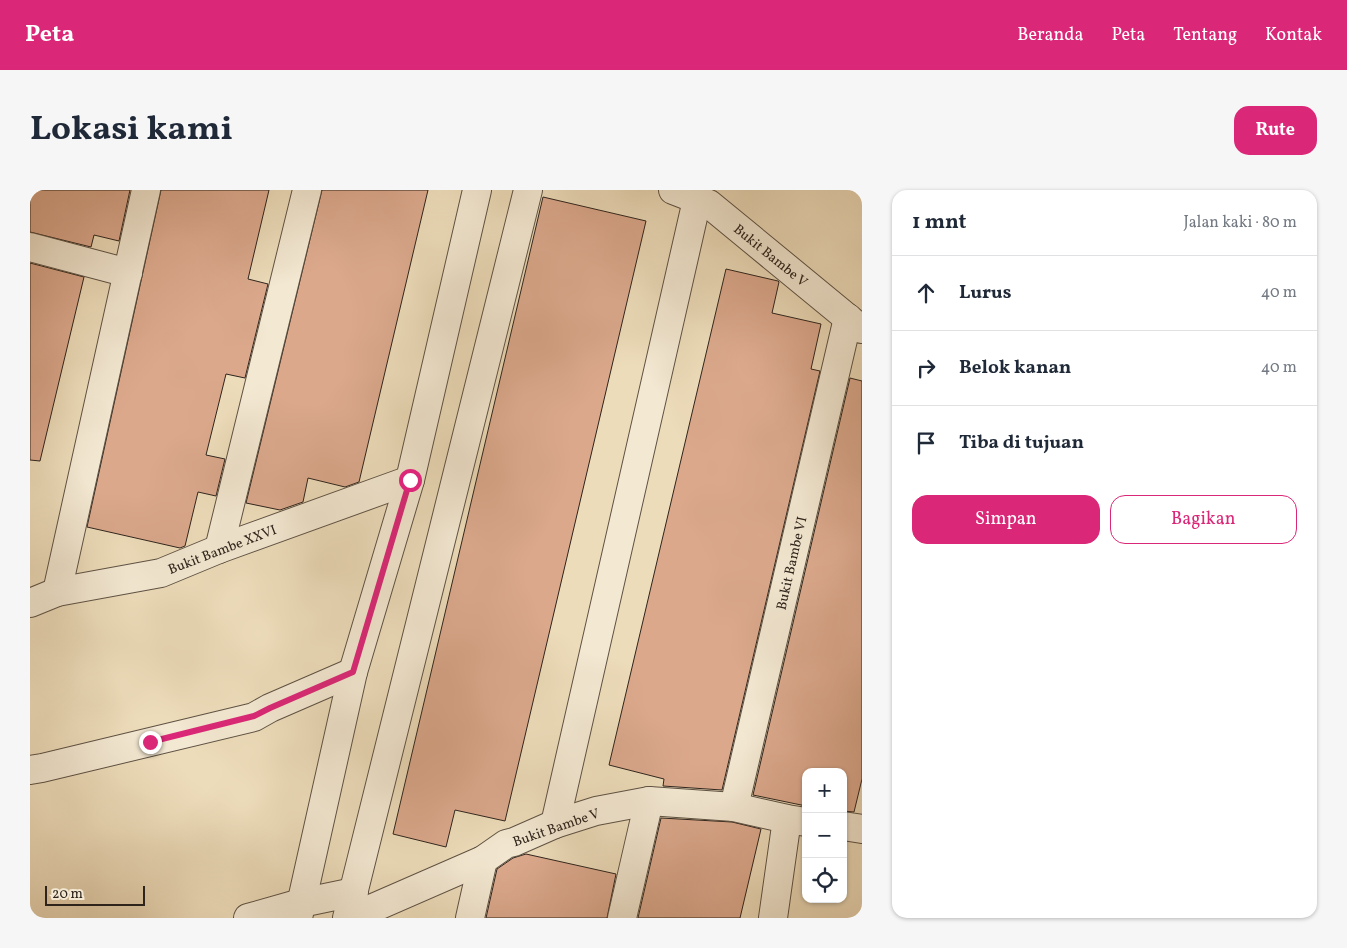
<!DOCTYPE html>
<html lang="id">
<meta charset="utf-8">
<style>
body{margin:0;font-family:Vollkorn,serif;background:#f6f6f7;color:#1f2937}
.controls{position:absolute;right:15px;bottom:15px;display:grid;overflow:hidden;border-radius:10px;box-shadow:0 1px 4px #0004}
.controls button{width:45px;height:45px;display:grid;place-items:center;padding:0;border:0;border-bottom:1px solid #e0e1e3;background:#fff;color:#1f2937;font:25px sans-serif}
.scale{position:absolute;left:15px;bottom:12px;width:100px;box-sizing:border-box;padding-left:5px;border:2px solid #2e241c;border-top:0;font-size:14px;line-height:18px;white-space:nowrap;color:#2e241c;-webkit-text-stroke:4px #f3e8d2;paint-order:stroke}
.stop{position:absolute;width:15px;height:15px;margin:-11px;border:4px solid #db2777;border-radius:50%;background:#fff}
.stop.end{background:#db2777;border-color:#fff;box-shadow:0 1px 5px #0008}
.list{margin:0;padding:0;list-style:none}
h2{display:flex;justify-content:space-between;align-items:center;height:65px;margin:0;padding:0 20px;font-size:21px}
h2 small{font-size:16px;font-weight:400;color:#747a83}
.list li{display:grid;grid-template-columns:32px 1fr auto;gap:15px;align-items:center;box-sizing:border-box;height:75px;padding:0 20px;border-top:1px solid #e0e1e3}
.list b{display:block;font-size:19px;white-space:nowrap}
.list em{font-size:16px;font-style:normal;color:#747a83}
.actions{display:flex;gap:10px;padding:15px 20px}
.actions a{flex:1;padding:11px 0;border:1px solid #db2777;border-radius:15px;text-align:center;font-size:18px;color:#db2777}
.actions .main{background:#db2777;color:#fff}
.icon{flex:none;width:28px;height:28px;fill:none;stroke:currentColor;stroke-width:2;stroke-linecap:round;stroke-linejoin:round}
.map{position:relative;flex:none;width:832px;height:728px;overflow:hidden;border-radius:15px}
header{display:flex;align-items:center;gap:30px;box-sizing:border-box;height:70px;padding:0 25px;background:#db2777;color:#fff}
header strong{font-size:24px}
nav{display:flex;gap:28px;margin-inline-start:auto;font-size:18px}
.intro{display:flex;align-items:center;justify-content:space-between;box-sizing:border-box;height:120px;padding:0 30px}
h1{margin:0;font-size:35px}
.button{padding:12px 22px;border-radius:15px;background:#db2777;color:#fff;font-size:18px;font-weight:700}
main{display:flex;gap:30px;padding:0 30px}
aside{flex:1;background:#fff;border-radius:15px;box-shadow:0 1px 4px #0004}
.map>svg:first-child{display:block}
.building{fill:#dba88c;stroke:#2e241c}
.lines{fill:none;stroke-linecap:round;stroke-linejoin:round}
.minor-casing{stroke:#5e5244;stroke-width:30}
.minor{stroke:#f3e8d2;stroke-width:28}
.route{stroke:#db2777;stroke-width:6}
.labels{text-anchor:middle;stroke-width:5;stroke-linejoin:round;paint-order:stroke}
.street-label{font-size:14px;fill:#2e241c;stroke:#f3e8d2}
</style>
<header>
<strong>Peta</strong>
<nav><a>Beranda</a><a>Peta</a><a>Tentang</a><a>Kontak</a></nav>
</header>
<div class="intro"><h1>Lokasi kami</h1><a class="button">Rute</a></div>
<main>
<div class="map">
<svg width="832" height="728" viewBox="0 0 832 728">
<rect width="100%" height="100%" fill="#eddcba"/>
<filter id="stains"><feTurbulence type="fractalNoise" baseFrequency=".004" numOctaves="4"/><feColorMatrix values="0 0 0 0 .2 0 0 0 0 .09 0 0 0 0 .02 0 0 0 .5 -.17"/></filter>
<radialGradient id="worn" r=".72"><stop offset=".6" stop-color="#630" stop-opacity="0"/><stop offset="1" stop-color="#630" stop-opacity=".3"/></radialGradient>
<g class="building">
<polygon points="0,0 100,0 89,51 64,45 61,57 0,42"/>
<polygon points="131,0 239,0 218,89 238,94 215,188 196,184 176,265 195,269 186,306 168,302 155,356 150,358 57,337"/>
<polygon points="292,0 398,0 329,292 315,297 278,288 273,312 250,320 216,313"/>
<polygon points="513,7 616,31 475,631 425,620 416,657 363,644"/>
<polygon points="0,73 54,87 10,271 0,270"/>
<polygon points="696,79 748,91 749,92 742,123 791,134 781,179 790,181 692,600 633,596 634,589 579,575"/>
<polygon points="820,188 832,191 832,589 824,622 813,621 813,582 776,582 776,616 723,605"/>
<polygon points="631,628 702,632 731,639 710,728 608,728"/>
<polygon points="496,664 586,684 577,728 456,728 467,679 483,668"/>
</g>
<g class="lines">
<g class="minor-casing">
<g id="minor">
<polyline points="643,0 679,14 831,139"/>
<polyline points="0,57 98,83"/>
<polyline points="189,359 277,0"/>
<polyline points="27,402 116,0"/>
<polyline points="0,413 27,402 131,383 189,359 380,290"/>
<polyline points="0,580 12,578 224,527 240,518 323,482"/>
<polyline points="704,617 818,128"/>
<polyline points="525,634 667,10"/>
<polyline points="813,636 832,639"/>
<polyline points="218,728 271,713 324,702"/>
<polyline points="268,728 323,482 380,290 447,0"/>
<polyline points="317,728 498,0"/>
<polyline points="320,728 453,670 476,654 484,652 525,634 566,621 619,611 704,617 757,629 776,632"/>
<polyline points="440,728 453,670"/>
<polyline points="592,728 619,611"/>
<polyline points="743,728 757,629"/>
</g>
</g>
<use href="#minor" class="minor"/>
</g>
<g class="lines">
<polyline class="route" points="120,552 224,526 240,518 323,482 380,290"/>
</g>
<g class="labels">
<g class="street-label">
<text transform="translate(741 65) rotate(39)" y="5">Bukit Bambe V</text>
<text transform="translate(192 359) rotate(-21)" y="5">Bukit Bambe XXVI</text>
<text transform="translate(761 373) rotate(-77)" y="5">Bukit Bambe VI</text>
<text transform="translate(526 637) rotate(-19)" y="5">Bukit Bambe V</text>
</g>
</g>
<rect width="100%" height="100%" filter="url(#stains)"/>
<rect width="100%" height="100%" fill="url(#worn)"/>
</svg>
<div class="controls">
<button>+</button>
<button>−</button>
<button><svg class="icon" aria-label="locate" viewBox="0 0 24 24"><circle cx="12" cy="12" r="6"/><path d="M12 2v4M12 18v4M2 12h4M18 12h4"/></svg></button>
</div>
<div class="scale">20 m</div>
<div class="stop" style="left:380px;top:290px"></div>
<div class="stop end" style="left:120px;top:552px"></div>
</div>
<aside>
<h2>1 mnt<small>Jalan kaki · 80 m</small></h2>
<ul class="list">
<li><svg class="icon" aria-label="ahead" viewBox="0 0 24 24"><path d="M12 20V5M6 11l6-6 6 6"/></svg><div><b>Lurus</b></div><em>40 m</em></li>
<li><svg class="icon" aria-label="right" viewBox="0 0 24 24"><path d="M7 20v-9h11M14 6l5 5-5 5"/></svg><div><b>Belok kanan</b></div><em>40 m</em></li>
<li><svg class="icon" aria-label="arrive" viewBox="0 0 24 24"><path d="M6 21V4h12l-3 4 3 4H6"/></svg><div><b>Tiba di tujuan</b></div></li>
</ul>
<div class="actions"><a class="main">Simpan</a><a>Bagikan</a></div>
</aside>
</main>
